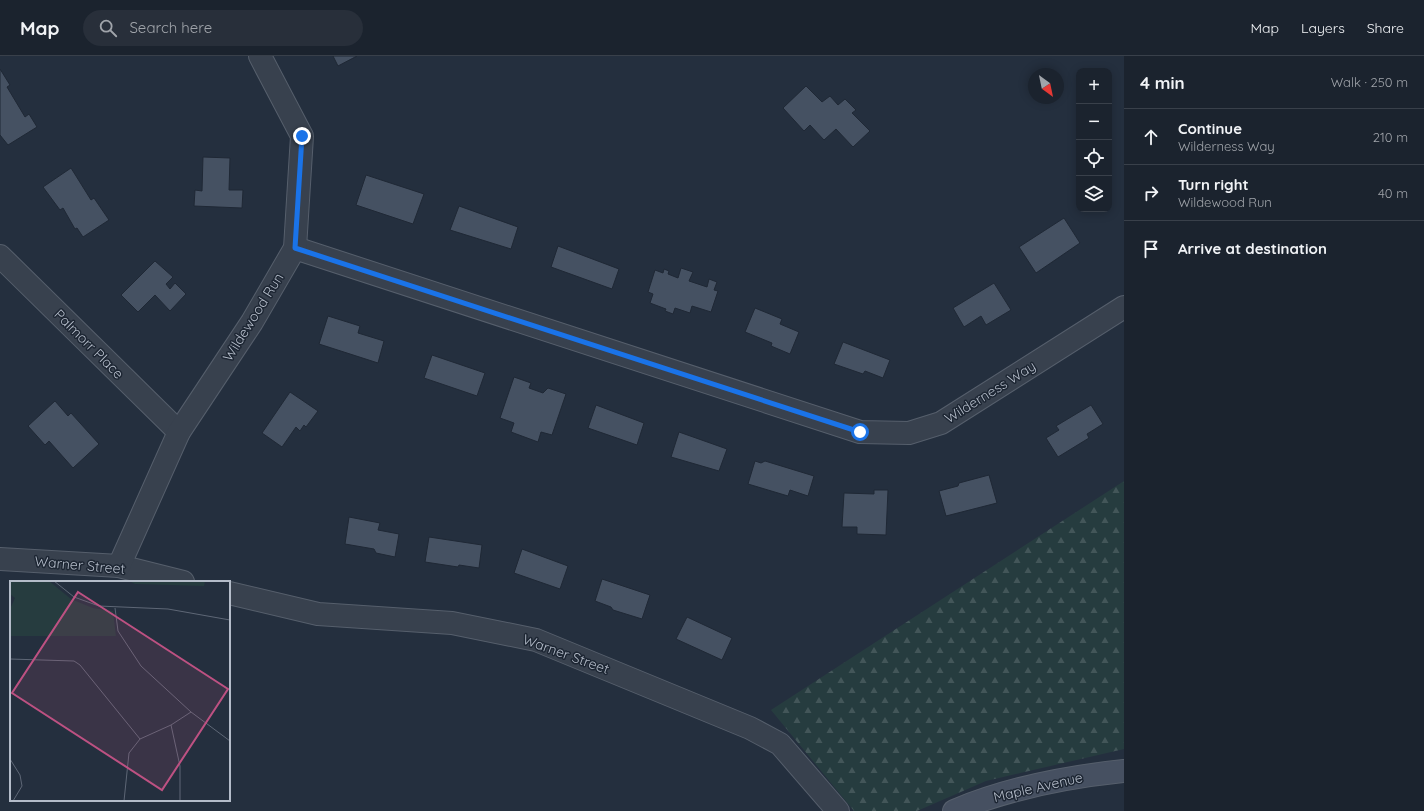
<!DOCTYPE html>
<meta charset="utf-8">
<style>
body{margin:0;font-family:Quicksand,sans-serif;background:#282f3a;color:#f1f3f6}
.controls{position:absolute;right:12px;top:12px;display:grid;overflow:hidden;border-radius:8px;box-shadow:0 2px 10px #0003}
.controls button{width:36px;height:36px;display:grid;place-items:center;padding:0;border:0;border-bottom:1px solid #39404a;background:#1b232e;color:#f1f3f6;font:20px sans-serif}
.compass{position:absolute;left:1028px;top:12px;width:36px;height:36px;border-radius:50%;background:#1b232e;box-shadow:0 2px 10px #0003;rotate:147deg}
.stop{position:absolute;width:12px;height:12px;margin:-9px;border:3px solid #1a73e8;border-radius:50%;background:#fff}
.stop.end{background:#1a73e8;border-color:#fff;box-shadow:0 1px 4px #0008}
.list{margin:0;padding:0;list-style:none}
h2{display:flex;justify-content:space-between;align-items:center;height:52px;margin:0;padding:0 16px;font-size:17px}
h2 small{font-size:13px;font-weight:400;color:#a0a4aa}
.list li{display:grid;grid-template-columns:26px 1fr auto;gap:12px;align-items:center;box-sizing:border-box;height:56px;padding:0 16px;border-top:1px solid #39404a}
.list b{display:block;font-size:15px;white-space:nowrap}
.list p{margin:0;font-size:13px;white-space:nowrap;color:#a0a4aa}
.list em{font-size:13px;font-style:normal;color:#a0a4aa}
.icon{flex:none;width:22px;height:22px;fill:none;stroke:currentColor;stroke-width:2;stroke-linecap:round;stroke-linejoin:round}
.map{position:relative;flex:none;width:1124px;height:755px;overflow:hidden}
header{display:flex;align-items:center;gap:24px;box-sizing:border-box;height:56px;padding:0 20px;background:#1b232e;border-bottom:1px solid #39404a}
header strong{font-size:19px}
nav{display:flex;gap:22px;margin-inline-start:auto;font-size:14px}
.search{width:280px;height:36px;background:#282f3a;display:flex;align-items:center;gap:10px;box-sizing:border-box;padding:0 14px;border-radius:22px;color:#a0a4aa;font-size:15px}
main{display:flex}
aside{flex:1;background:#1b232e}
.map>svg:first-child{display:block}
.forest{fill:url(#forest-firs)}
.building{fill:#455162;stroke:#1f2835}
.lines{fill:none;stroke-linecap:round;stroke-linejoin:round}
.minor-casing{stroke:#565f6c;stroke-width:24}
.secondary-casing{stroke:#565f6c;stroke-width:24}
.minor{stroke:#38414e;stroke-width:22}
.secondary{stroke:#465061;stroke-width:22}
.route{stroke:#1a73e8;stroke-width:5}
.labels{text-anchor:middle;stroke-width:3;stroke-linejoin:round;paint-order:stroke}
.street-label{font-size:14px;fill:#b4bcc9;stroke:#1d2633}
.inset-road{fill:none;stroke:#5e6776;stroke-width:1}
.view{fill:#bd5182;fill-opacity:0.15;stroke:#bd5182;stroke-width:2}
.inset-edge{fill:none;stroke:#b4bcc9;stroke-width:2}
</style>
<header>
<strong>Map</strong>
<div class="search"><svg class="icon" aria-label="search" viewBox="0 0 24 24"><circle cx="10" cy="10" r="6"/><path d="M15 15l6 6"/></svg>Search here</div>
<nav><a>Map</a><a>Layers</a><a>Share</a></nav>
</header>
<main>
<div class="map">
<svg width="1124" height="755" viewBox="0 0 1124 755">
<defs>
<pattern id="forest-firs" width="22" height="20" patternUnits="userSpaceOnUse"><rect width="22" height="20" fill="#263c3f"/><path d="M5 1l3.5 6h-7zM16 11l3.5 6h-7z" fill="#435659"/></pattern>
</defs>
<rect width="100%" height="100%" fill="#242f3e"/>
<polygon class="forest" points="1124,425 1124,693 986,725 917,755 854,755 771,654"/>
<g class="building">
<polygon points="333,0 357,0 338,10"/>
<polygon points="0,13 10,29 7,31 25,61 29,58 37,71 8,89 0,79"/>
<polygon points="806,30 822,46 830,40 838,49 845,43 856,54 852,57 870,75 853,91 836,73 824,84 810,69 804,75 783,52"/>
<polygon points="203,101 230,102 229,134 243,134 242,152 194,150 195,134 202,135"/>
<polygon points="71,112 91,144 94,142 109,164 83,181 77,172 75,173 63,152 60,154 43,131"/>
<polygon points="366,119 424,138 413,168 356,149"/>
<polygon points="459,150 518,171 511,193 450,174"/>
<polygon points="1064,162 1080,187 1036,217 1019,191"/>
<polygon points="558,190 619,213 612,233 551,211"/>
<polygon points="155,205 173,221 166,228 170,233 175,227 186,238 170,255 155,239 138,256 121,239"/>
<polygon points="681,212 693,216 689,225 707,231 709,223 717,226 714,234 718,235 711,256 692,250 690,257 675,252 673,258 665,255 666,253 650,247 653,238 648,236 655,214 663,217 664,213 669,215 668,218 678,222"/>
<polygon points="994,227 1011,254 986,269 981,260 964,271 953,252"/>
<polygon points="755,252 782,263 780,268 799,276 790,298 771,290 772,287 745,276"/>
<polygon points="328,260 360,270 358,277 384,285 378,307 319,288"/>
<polygon points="843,286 890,304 883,322 865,315 863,318 834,308"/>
<polygon points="432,299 485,317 477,340 424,322"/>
<polygon points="514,321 531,327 529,332 543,337 548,332 566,338 552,379 541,376 538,386 511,376 514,367 500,362"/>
<polygon points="290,336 318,355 306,371 304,369 300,375 296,371 282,391 262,377"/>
<polygon points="55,345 68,360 71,357 99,388 73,412 49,385 45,389 28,370"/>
<polygon points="596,349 644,367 637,389 588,372"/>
<polygon points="1091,349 1103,368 1087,378 1089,382 1058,401 1046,382 1059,374 1056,370"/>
<polygon points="679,376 727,393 719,415 671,401"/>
<polygon points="755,405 761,407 765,405 814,420 808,440 790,434 788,440 748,428"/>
<polygon points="989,419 997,447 946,460 939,435 958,430 959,427"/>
<polygon points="874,434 888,434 886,479 857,478 857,471 842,471 844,437 874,438"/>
<polygon points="349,461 380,467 378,474 399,478 395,501 376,497 374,493 345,488"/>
<polygon points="429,481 482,489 479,512 459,509 458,511 425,506"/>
<polygon points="522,493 568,510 560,533 514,517"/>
<polygon points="602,523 650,539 642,563 613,554 611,551 595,545"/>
<polygon points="687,561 732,582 722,604 676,583"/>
</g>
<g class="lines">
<g class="minor-casing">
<g id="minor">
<polyline points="295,192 860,376 909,377 941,367 1124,251"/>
<polyline points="0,200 179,376"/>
<polyline points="0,503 119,510 183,526"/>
<polyline points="119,510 179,376 252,266 295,192 302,80 260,0"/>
<polyline points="229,537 318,558 452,567 536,584 750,672 780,688 838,755"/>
</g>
</g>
<g class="secondary-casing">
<path id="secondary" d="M954,755C1008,732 1066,721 1124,715"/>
</g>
<use href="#minor" class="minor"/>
<use href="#secondary" class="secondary"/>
</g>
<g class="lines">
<polyline class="route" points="302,80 295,192 860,376"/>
</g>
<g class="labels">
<g class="street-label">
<text transform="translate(253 261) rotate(-58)" y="5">Wildewood Run</text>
<text transform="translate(89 288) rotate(45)" y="5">Palmorr Place</text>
<text transform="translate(990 336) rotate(-32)" y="5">Wilderness Way</text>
<text transform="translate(80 509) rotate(5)" y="5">Warner Street</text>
<text transform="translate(566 598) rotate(20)" y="5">Warner Street</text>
<text transform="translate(1038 731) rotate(-13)" y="5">Maple Avenue</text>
</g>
</g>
<g transform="translate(10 525)">
<rect width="220" height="220" fill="#242f3e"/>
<path d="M0,0H39L61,18L83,27L103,30L106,55H0V28L5,17L0,13ZM119,0H195L194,5L125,3Z" fill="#263c3f"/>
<path class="inset-road" d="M44,0L64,16L89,25L158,28L220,39M105,27L108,50L131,85L181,131L220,160M0,78L64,80L70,84L130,158M161,144L170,185V220M0,178L10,194L12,205L3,220M114,220L119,172L130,158L161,144L181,131"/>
<path class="view" d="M68,11L218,108L152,209L2,112Z"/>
<rect width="220" height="220" class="inset-edge"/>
</g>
</svg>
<div class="controls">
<button>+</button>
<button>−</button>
<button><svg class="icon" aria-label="locate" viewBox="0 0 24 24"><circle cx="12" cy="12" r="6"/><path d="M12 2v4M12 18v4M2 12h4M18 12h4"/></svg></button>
<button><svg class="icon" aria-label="layers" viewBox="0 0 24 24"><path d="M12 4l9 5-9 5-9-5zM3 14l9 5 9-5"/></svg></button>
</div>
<svg class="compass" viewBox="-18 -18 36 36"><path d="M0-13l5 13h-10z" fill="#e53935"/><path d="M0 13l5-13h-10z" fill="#a0a4aa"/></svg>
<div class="stop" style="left:860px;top:376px"></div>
<div class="stop end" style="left:302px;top:80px"></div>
</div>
<aside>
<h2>4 min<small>Walk · 250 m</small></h2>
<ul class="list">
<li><svg class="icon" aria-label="ahead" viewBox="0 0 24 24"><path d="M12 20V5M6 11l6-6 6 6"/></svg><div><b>Continue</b><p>Wilderness Way</p></div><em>210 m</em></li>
<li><svg class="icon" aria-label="right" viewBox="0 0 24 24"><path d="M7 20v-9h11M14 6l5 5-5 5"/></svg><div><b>Turn right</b><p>Wildewood Run</p></div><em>40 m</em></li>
<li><svg class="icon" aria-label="arrive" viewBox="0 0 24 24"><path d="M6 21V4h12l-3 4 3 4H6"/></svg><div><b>Arrive at destination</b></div></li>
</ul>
</aside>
</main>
